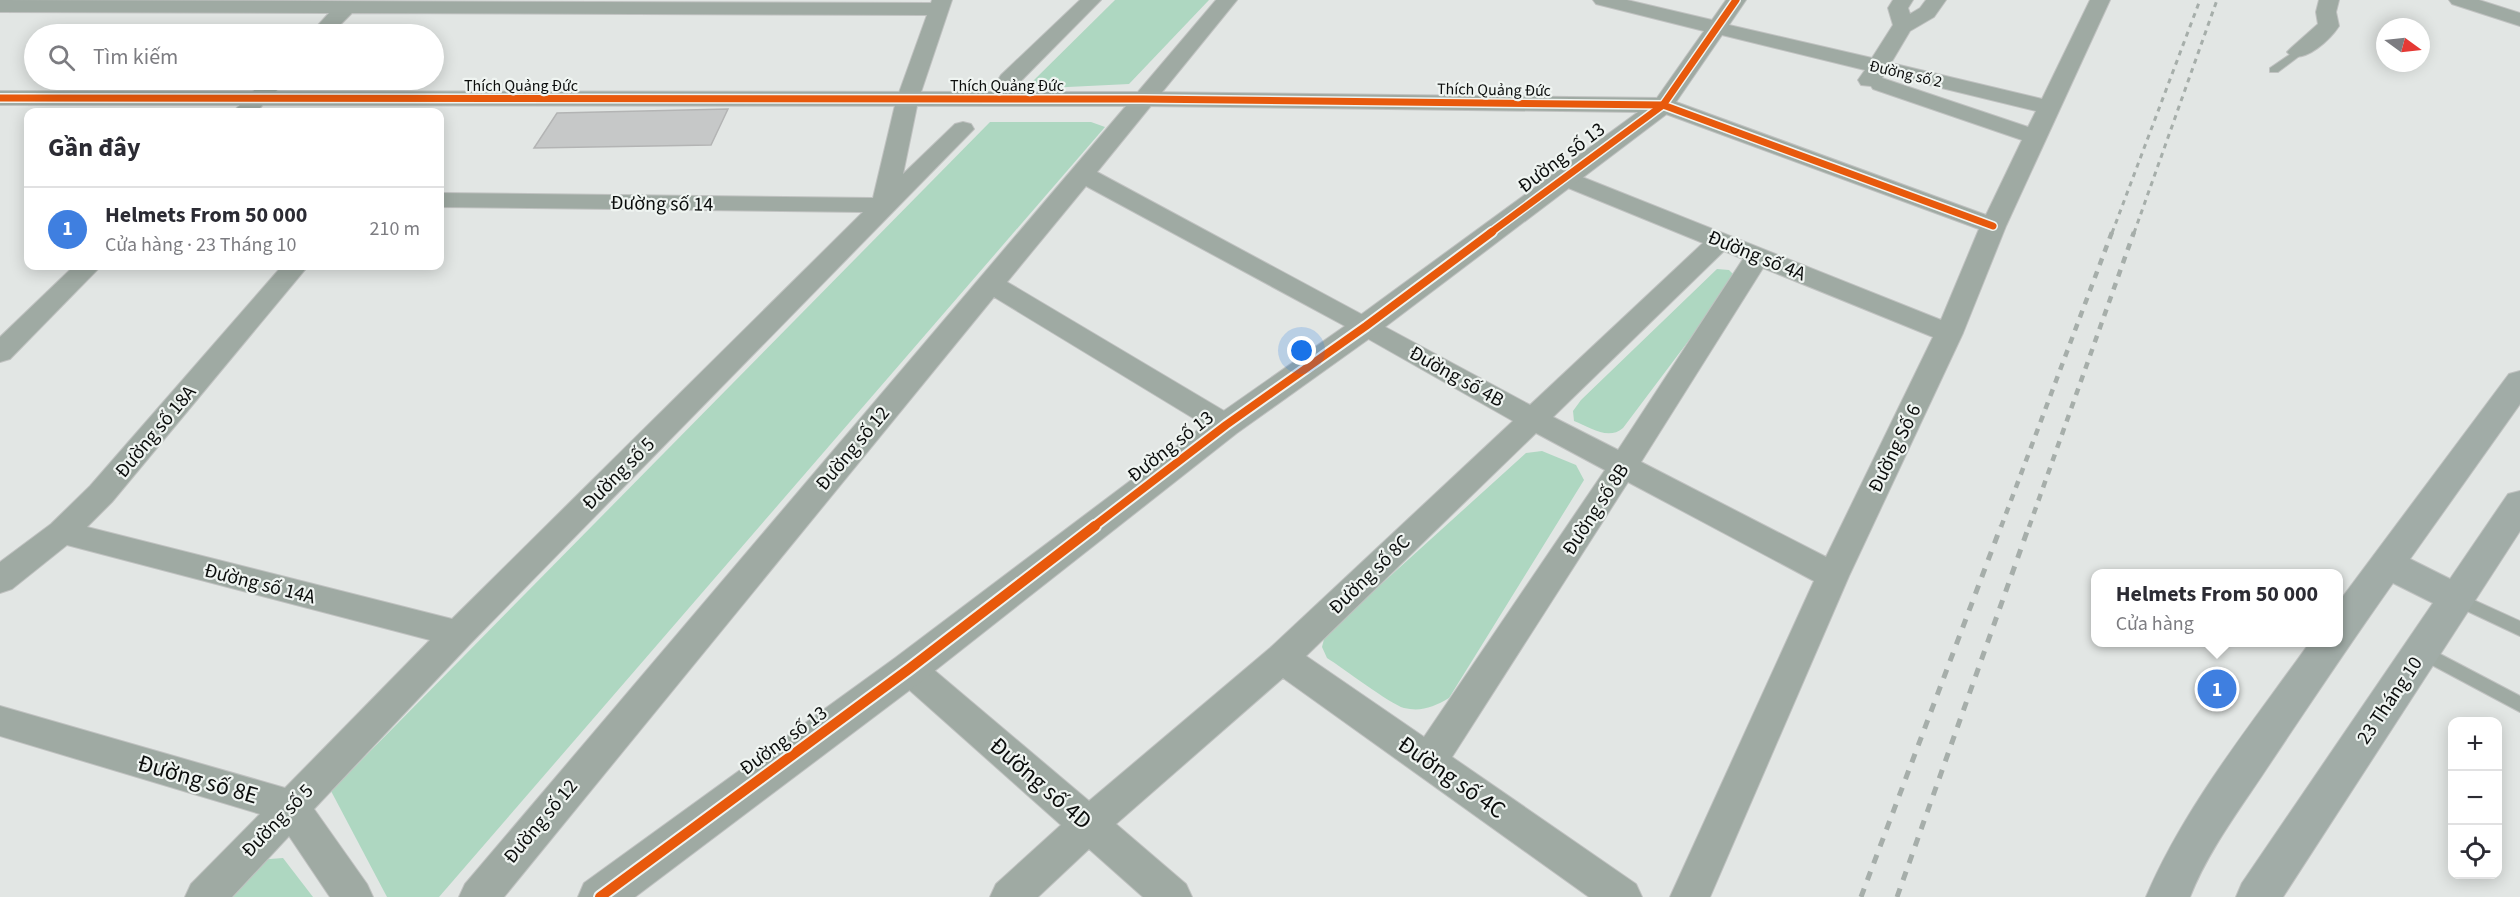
<!DOCTYPE html>
<html lang="vi">
<meta charset="utf-8">
<style>
body{margin:0;font-family:"Source Sans 3",sans-serif;background:#f7f7f7;color:#2b2b33}
.controls{position:absolute;right:18px;bottom:18px;display:grid;overflow:hidden;border-radius:12px;box-shadow:0 3px 15px #0003}
.controls button{width:54px;height:54px;display:grid;place-items:center;padding:0;border:0;border-bottom:2px solid #e1e1e2;background:#fff;color:#2b2b33;font:30px sans-serif}
.compass{position:absolute;left:2376px;top:18px;width:54px;height:54px;border-radius:50%;background:#fff;box-shadow:0 3px 15px #0003;rotate:105deg}
.you{position:absolute;left:1302px;top:351px;width:21px;height:21px;margin:-15px;border:4px solid #fff;border-radius:50%;background:#1a73e8;box-shadow:0 0 0 9px #1a73e833}
.badge{display:grid;place-items:center;width:39px;height:39px;border-radius:50%;background:#1a73e8;color:#fff;font-size:20px;font-weight:700}
.pin{position:absolute;translate:-50% -50%;border:3px solid #fff;box-shadow:0 2px 6px #0006}
.popup{position:absolute;left:2091px;top:569px;width:252px;height:78px;box-sizing:border-box;display:grid;place-content:center;border-radius:12px;background:#fff;filter:drop-shadow(0 2px 4px #0005);font-size:20px;white-space:nowrap;color:#7c7c81}
.popup b{font-size:22px;color:#2b2b33}
.popup::after{content:'';position:absolute;left:50%;top:100%;margin-left:-12px;border:12px solid transparent;border-top-color:#fff}
.list{margin:0;padding:0;list-style:none}
h2{display:flex;justify-content:space-between;align-items:center;height:78px;margin:0;padding:0 24px;font-size:26px}
h2 small{font-size:20px;font-weight:400;color:#7c7c81}
.list li{display:grid;grid-template-columns:39px 1fr auto;gap:18px;align-items:center;box-sizing:border-box;height:84px;padding:0 24px;border-top:2px solid #e1e1e2}
.list b{display:block;font-size:22px;white-space:nowrap}
.list p{margin:0;font-size:20px;white-space:nowrap;color:#7c7c81}
.list em{font-size:20px;font-style:normal;color:#7c7c81}
.icon{flex:none;width:33px;height:33px;fill:none;stroke:currentColor;stroke-width:2;stroke-linecap:round;stroke-linejoin:round}
.map{position:relative;flex:none;width:2520px;height:897px;overflow:hidden}
.search{position:absolute;background:#fff;box-shadow:0 3px 15px #0003;left:24px;top:24px;width:420px;height:66px;display:flex;align-items:center;gap:15px;box-sizing:border-box;padding:0 21px;border-radius:33px;color:#7c7c81;font-size:22px}
.panel{position:absolute;background:#fff;box-shadow:0 3px 15px #0003;left:24px;top:108px;width:420px;height:162px;border-radius:12px}
.map>svg:first-child{display:block}
.green{fill:#aed7c1}
.building{fill:#c6c8c8;stroke:#b3b4b4;stroke-width:1.5}
.lines{fill:none;stroke-linecap:round;stroke-linejoin:round}
.service-casing{stroke:#c0c2c1;stroke-width:2}
.minor-casing{stroke:#c0c2c1;stroke-width:2}
.tertiary-casing{stroke:#c0c2c1;stroke-width:2}
.primary-casing{stroke:#c0c2c1;stroke-width:2}
.service{fill:#9faaa3;fill-rule:evenodd}
.minor{fill:#9faaa3;fill-rule:evenodd}
.tertiary{fill:#9faaa3;fill-rule:evenodd}
.primary{fill:#a1aca7;fill-rule:evenodd}
.rail-far2{stroke:#a6aeaa;stroke-width:3;stroke-dasharray:5 5;stroke-linecap:butt}
.rail-far1{stroke:#a6aeaa;stroke-width:4.5;stroke-dasharray:7 7;stroke-linecap:butt}
.rail{stroke:#a6aeaa;stroke-width:5;stroke-dasharray:9 9;stroke-linecap:butt}
.cycleway-far2-casing{stroke:#eff4f1;stroke-width:10}
.cycleway-far1-casing{stroke:#eff4f1;stroke-width:12}
.cycleway-casing{stroke:#eff4f1;stroke-width:14}
.cycleway-far2{stroke:#e8590c;stroke-width:7}
.cycleway-far1{stroke:#e8590c;stroke-width:8}
.cycleway{stroke:#e8590c;stroke-width:10}
.labels{text-anchor:middle;stroke-width:4.5;stroke-linejoin:round;paint-order:stroke}
.far-street-label{font-size:16px;fill:#0b0d0c;stroke:#eff4f1}
.street-label{font-size:20px;fill:#0b0d0c;stroke:#eff4f1}
.near-street-label{font-size:24px;fill:#0b0d0c;stroke:#eff4f1}
</style>
<div class="map">
<svg width="2520" height="897" viewBox="0 0 2520 897">
<rect width="100%" height="100%" fill="#e2e6e4"/>
<g class="green">
<polygon points="1115,0 1209,0 1129,84 1047,88 1029,85"/>
<polygon points="990,122 1091,122 1105,127 439,897 387,897 331,791"/>
<path d="M1717,269L1729,270L1733,274L1732,283L1623,428C1608,441 1590,427 1574,421L1573,411L1581,400Z"/>
<path d="M1542,451L1576,465L1584,480L1449,698C1434,707 1421,712 1404,708C1390,704 1343,668 1327,658L1322,647L1325,635L1526,453Z"/>
<polygon points="283,858 313,897 220,897 257,860"/>
</g>
<polygon class="building" points="728,109 711,145 534,148 557,113"/>
<g class="lines">
<g class="service-casing">
<g id="service">
<polygon points="2298,49 2303,52 2302,54 2278,72 2270,72 2270,68"/>
<polygon points="2456,592 2520,621 2520,636 2450,603 2448,598 2450,593"/>
<polygon points="2421,644 2520,696 2520,712 2415,656 2412,651 2415,646"/>
</g>
</g>
<g class="minor-casing">
<g id="minor">
<polygon points="0,0 931,3 932,0 952,0 918,101 903,174 955,124 963,122 971,124 974,129 470,644 314,809 367,884 373,897 330,897 289,836 232,897 185,897 191,884 260,814 0,736 0,706 285,788 430,640 67,545 12,589 0,593 0,562 51,524 90,486 282,266 308,266 112,502 87,527 452,619 863,212 440,207 440,193 873,198 896,101 927,15 352,13 331,34 310,34 329,13 0,12"/>
<polygon points="1080,0 1101,0 1017,85 1009,87 1001,85 998,80 1001,75"/>
<path d="M1216,0H1237L1097,172L1530,405L1703,243L1556,183L1552,178L1556,173L1564,171L1572,173L1941,320L1979,229L1655,110L1652,105L1704,31L1596,4L1593,0H1627L1712,20L1726,0H1746L1729,25L1872,58L1893,25L1888,8L1893,0H1913L1908,8L1910,14L1920,8L1926,0H1946L1934,17L1910,31L1891,63L2042,99L2090,0H2110L2006,226L1963,333L1849,576L1710,897H1670L1814,581L1628,482L1452,757L1636,884L1642,897H1589L1283,678L1116,824L1186,884L1192,897H1143L1089,849L1038,897H990L996,884L1061,825L897,679L892,669L897,659L909,655L921,659L1089,801L1270,648L1513,421L1356,332L1086,186L1007,282L1236,418L1241,425L1236,432L1226,435L1216,432L994,297L504,897H459L465,884ZM1722,35L1865,70L1858,80L1861,85L1871,86L1873,89L2022,140L1986,215L1676,102ZM1884,74L2036,111L2028,127L1882,78ZM1724,251L1743,259L1618,450L1553,417ZM1763,268L1933,337L1826,557L1641,462ZM1536,433L1605,470L1424,737L1306,656Z"/>
<path d="M2319,0H2339L2336,12L2339,26C2330,40 2307,61 2291,56L2287,52L2291,48L2318,24L2316,12Z"/>
<polygon points="2449,0 2479,0 2520,13 2520,26 2452,4"/>
<polygon points="264,80 287,80 256,112 233,112"/>
<polygon points="74,266 101,266 10,359 0,362 0,337"/>
</g>
</g>
<g class="tertiary-casing">
<polygon id="tertiary" points="0,91 1143,92 1663,98 1672,100 1675,105 1672,110 1377,333 1237,433 923,680 635,897 578,897 584,883 895,658 1215,417 1355,319 1638,112 1143,106 0,105"/>
</g>
<g class="primary-casing">
<path id="primary" d="M2520,371V404L2410,559L2450,579L2508,494L2520,491V531L2283,897H2236L2242,883L2433,603L2393,583C2350,644 2309,705 2267,768C2240,809 2208,851 2190,897H2146C2185,805 2252,724 2310,642H2338V603L2509,374Z"/>
</g>
<use href="#service" class="service"/>
<use href="#minor" class="minor"/>
<use href="#tertiary" class="tertiary"/>
<use href="#primary" class="primary"/>
<g class="rail-far2">
<polyline points="2112,233 2200,0"/>
<polyline points="2134,233 2217,0"/>
</g>
<g class="rail-far1">
<polyline points="2001,527 2112,232"/>
<polyline points="2029,527 2134,232"/>
</g>
<g class="rail">
<polyline points="1861,897 2001,526"/>
<polyline points="1897,897 2029,526"/>
</g>
<g class="cycleway-far2-casing">
<g id="cycleway-far2">
<polyline points="0,98 1143,99 1663,105 1993,226"/>
<polyline points="1490,233 1663,105 1736,0"/>
</g>
</g>
<g class="cycleway-far1-casing">
<polyline id="cycleway-far1" points="1093,527 1226,425 1366,326 1492,232"/>
</g>
<g class="cycleway-casing">
<polyline id="cycleway" points="600,897 909,669 1095,526"/>
</g>
<use href="#cycleway-far2" class="cycleway-far2"/>
<use href="#cycleway-far1" class="cycleway-far1"/>
<use href="#cycleway" class="cycleway"/>
</g>
<g class="labels">
<g class="far-street-label">
<text transform="translate(1906 73) rotate(13)" y="6">Đường số 2</text>
<text x="521" y="91">Thích Quảng Đức</text>
<text x="1007" y="91">Thích Quảng Đức</text>
<text transform="translate(1494 89) rotate(1)" y="6">Thích Quảng Đức</text>
</g>
<g class="street-label">
<text transform="translate(1561 157) rotate(-37)" y="7">Đường số 13</text>
<text transform="translate(662 203) rotate(1)" y="7">Đường số 14</text>
<text transform="translate(1757 255) rotate(22)" y="7">Đường số 4A</text>
<text transform="translate(1457 376) rotate(29)" y="7">Đường số 4B</text>
<text transform="translate(155 431) rotate(-50)" y="7">Đường số 18A</text>
<text transform="translate(1170 446) rotate(-38)" y="7">Đường số 13</text>
<text transform="translate(852 448) rotate(-50)" y="7">Đường số 12</text>
<text transform="translate(1894 448) rotate(-64)" y="7">Đường Số 6</text>
<text transform="translate(618 473) rotate(-45)" y="7">Đường số 5</text>
<text transform="translate(1595 509) rotate(-57)" y="7">Đường số 8B</text>
<text transform="translate(1369 574) rotate(-44)" y="7">Đường số 8C</text>
<text transform="translate(260 583) rotate(14)" y="7">Đường số 14A</text>
<text transform="translate(2389 700) rotate(-56)" y="7">23 Tháng 10</text>
<text transform="translate(783 740) rotate(-36)" y="7">Đường số 13</text>
<text transform="translate(277 820) rotate(-46)" y="7">Đường số 5</text>
<text transform="translate(540 821) rotate(-50)" y="7">Đường số 12</text>
</g>
<g class="near-street-label">
<text transform="translate(1452 777) rotate(35)" y="8">Đường số 4C</text>
<text transform="translate(198 779) rotate(16)" y="8">Đường số 8E</text>
<text transform="translate(1041 783) rotate(41)" y="8">Đường số 4D</text>
</g>
</g>
</svg>
<div class="controls">
<button>+</button>
<button>−</button>
<button><svg class="icon" aria-label="locate" viewBox="0 0 24 24"><circle cx="12" cy="12" r="6"/><path d="M12 2v4M12 18v4M2 12h4M18 12h4"/></svg></button>
</div>
<svg class="compass" viewBox="-18 -18 36 36"><path d="M0-13l5 13h-10z" fill="#e53935"/><path d="M0 13l5-13h-10z" fill="#7c7c81"/></svg>
<div class="you"></div>
<div class="pin badge" style="left:2217px;top:689px;background:#3f7fe0">1</div>
<div class="popup"><b>Helmets From 50 000</b>Cửa hàng</div>
<div class="search"><svg class="icon" aria-label="search" viewBox="0 0 24 24"><circle cx="10" cy="10" r="6"/><path d="M15 15l6 6"/></svg>Tìm kiếm</div>
<section class="panel">
<h2>Gần đây<small></small></h2>
<ul class="list">
<li><span class="badge" style="background:#3f7fe0">1</span><div><b>Helmets From 50 000</b><p>Cửa hàng · 23 Tháng 10</p></div><em>210 m</em></li>
</ul>
</section>
</div>
